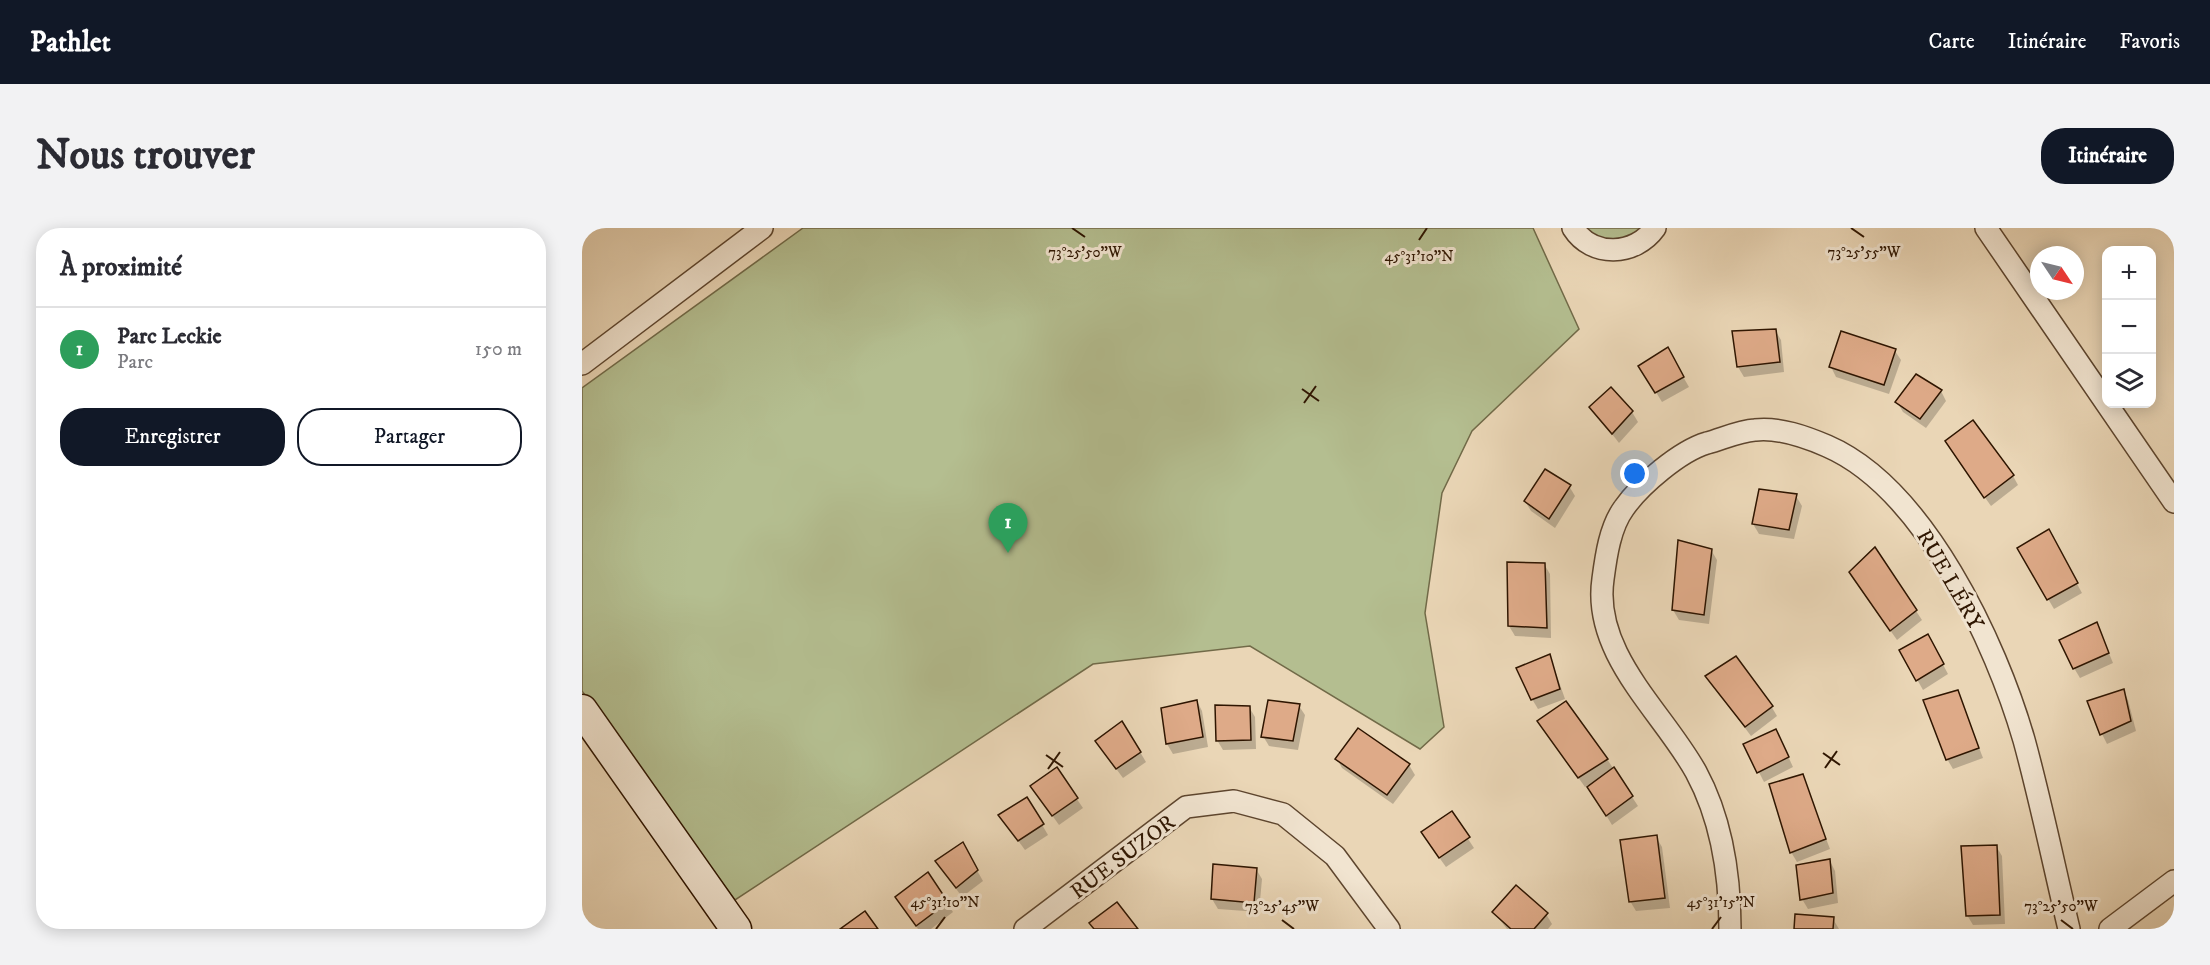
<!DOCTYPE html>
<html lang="fr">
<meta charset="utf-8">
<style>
body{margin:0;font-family:"IM FELL DW Pica",serif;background:#f2f2f3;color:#2b2b33}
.controls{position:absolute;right:18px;top:18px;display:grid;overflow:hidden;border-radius:12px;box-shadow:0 3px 15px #0003}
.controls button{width:54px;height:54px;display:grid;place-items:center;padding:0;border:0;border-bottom:2px solid #e1e1e2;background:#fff;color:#2b2b33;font:30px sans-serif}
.compass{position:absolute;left:1448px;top:18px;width:54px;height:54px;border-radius:50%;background:#fff;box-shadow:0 3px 15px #0003;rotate:125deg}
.you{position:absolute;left:1053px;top:246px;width:21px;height:21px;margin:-15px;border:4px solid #fff;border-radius:50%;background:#1a73e8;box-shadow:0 0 0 9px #1a73e833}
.badge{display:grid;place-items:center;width:39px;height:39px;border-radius:50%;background:#111827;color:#fff;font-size:20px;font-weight:700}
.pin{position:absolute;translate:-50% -50px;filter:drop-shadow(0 2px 3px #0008)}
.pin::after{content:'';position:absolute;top:32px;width:21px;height:18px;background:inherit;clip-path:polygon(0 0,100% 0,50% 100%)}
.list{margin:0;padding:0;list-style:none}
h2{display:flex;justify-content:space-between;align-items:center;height:78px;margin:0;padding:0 24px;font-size:26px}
h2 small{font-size:20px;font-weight:400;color:#7c7c81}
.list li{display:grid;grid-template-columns:39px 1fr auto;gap:18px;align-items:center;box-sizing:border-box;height:84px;padding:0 24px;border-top:2px solid #e1e1e2}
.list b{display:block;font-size:22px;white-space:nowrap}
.list p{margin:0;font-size:20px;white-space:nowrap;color:#7c7c81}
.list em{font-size:20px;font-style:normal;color:#7c7c81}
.actions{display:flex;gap:12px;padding:18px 24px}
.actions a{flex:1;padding:14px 0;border:2px solid #111827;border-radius:24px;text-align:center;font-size:21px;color:#111827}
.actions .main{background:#111827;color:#fff}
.icon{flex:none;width:33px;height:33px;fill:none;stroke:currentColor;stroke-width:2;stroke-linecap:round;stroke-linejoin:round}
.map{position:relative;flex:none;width:1592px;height:701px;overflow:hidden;border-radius:24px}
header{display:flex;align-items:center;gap:36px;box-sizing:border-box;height:84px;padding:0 30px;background:#111827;color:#fff}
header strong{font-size:28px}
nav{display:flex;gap:33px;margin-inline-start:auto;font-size:21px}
.intro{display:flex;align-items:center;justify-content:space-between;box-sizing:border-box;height:144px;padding:0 36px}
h1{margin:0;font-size:42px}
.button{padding:15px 27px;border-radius:24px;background:#111827;color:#fff;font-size:21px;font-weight:700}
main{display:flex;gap:36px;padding:0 36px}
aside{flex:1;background:#fff;border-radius:24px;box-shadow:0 3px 15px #0003}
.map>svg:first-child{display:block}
.green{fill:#b4be90;stroke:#716a48;stroke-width:1.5}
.shadow{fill:#0003}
.building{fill:#deaa88;stroke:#2e1500;stroke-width:1.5}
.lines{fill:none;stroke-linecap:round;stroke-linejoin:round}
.street-casing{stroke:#5d452e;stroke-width:24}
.secondary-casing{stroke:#2e1500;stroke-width:33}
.street{stroke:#f1e4d0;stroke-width:21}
.secondary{stroke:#f1e4d0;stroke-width:30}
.ticks{fill:none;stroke:#2e1500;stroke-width:2}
.labels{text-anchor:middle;stroke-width:6;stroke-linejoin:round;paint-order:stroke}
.street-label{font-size:22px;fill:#2e1500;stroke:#f1e4d0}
.ticks-label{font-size:15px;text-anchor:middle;fill:#2e1500;stroke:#f1e4d0;stroke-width:6;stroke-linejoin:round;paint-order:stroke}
</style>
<header>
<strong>Pathlet</strong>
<nav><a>Carte</a><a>Itinéraire</a><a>Favoris</a></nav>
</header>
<div class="intro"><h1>Nous trouver</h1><a class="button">Itinéraire</a></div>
<main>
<aside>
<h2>À proximité<small></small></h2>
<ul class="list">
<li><span class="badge" style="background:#2e9e5b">1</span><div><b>Parc Leckie</b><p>Parc</p></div><em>150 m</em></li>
</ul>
<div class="actions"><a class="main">Enregistrer</a><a>Partager</a></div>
</aside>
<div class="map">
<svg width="1592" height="701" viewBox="0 0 1592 701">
<rect width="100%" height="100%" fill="#ead6b6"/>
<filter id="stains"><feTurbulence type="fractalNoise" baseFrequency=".00333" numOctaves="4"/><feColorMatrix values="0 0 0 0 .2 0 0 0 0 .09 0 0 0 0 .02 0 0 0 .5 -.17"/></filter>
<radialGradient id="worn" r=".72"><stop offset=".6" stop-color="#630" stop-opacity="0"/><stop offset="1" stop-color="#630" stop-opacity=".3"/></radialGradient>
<g class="green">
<polygon points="221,0 951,0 997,101 890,203 860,265 843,385 862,499 838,521 668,418 511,436 153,672 0,463 0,160"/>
<polygon points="996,0 1059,0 1041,14 1013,15"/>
</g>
<g class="shadow">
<polygon points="1193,102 1199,112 1202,144 1162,149 1156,139 1152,105"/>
<polygon points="1085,121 1107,159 1080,174 1058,138"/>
<polygon points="1313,123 1319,132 1307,166 1254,149 1249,139"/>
<polygon points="1359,163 1364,173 1344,200 1321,184 1315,174"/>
<polygon points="1009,179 1050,184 1056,194 1037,215"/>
<polygon points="1370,223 1431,248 1436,257 1409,278"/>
<polygon points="987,258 993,268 973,300 949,283 943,273"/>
<polygon points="1214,268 1220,278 1212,311 1177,306 1171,296"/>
<polygon points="1466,303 1500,365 1472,381 1437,321"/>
<polygon points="1129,322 1135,332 1127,396 1097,392 1091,382"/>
<polygon points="962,336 968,346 969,410 933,408 927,398"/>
<polygon points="1268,345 1334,383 1340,392 1315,412"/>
<polygon points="1515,396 1531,435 1498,450 1492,440"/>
<polygon points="1351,418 1366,446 1341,462 1319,423"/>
<polygon points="968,428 983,471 956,481 950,471"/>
<polygon points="1125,449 1189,478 1195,488 1169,508"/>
<polygon points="1541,462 1546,472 1554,503 1525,516 1520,506"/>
<polygon points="1375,463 1401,530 1371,541 1365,531"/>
<polygon points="615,473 620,483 626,519 591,526 585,516 580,481"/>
<polygon points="717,478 723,487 716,522 687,518 681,508"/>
<polygon points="667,479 673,489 674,521 641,522 635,512"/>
<polygon points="776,502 827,537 833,547 811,576 760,540 755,531"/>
<polygon points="963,503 1025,531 1056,578 1030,597 1006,557 1003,559"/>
<polygon points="1199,513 1211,539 1182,554 1163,517"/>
<polygon points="521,523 558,524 564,534 541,550"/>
<polygon points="475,542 501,580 477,597 450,559"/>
<polygon points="1220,548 1248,621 1215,634 1209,624"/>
<polygon points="445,571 466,607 443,622 418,588"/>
<polygon points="869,585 892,620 864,639 846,614"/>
<polygon points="1074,609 1080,619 1088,680 1054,683 1048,673"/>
<polygon points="380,616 401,653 380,669 355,634"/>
<polygon points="1414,618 1420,628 1423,696 1391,697 1385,687"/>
<polygon points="1248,633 1253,643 1256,675 1226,681 1220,671"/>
<polygon points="674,641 680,651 677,684 636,681 630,671"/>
<polygon points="346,647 371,684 349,701 336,701 314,669"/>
<polygon points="912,684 964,686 970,696 966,701 925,701"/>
<polygon points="1215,688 1251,691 1257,701 1214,701"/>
</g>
<g class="building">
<polygon points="1194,101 1198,134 1155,139 1150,103"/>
<polygon points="1259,103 1314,121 1302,157 1247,139"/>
<polygon points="1086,119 1102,149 1073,165 1056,138"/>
<polygon points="1334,146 1360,162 1338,191 1313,174"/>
<polygon points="1029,159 1051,183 1030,206 1007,179"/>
<polygon points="1391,192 1432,247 1402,270 1363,213"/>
<polygon points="963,241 989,257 967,291 942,273"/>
<polygon points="1177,261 1215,266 1207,302 1170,296"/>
<polygon points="1467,301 1496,355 1465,372 1435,320"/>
<polygon points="1096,312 1130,321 1122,387 1090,382"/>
<polygon points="1293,319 1335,382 1308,403 1267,344"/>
<polygon points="925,334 963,335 965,400 926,398"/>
<polygon points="1515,394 1527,425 1491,441 1477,412"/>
<polygon points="1346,406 1362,436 1334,453 1317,422"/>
<polygon points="968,426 978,461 949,472 934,440"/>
<polygon points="1154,428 1191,478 1163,499 1123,448"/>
<polygon points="1542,461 1549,493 1518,507 1505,473"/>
<polygon points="1376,462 1397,520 1364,532 1341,472"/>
<polygon points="615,472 621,509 584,516 579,480"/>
<polygon points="686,472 718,476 711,513 679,509"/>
<polygon points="984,473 1026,531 996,550 955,493"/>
<polygon points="633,477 668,478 669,512 634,513"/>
<polygon points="540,493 559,524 534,541 513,513"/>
<polygon points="776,500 828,536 805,567 753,531"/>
<polygon points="1194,501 1207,529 1175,545 1161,516"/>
<polygon points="475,539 496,570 470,588 448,558"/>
<polygon points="1032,539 1051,568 1024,588 1005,559"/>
<polygon points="1221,546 1244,611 1208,625 1187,556"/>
<polygon points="445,569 462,596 436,613 416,587"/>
<polygon points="870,583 888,609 857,630 839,604"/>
<polygon points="1075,607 1083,670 1047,674 1038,612"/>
<polygon points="381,614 396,642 374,660 353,633"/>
<polygon points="1415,617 1418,687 1384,688 1379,618"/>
<polygon points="1248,631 1251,665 1218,672 1214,637"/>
<polygon points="631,636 675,640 672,675 629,671"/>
<polygon points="346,644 366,674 334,698 313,669"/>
<polygon points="934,657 966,685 952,701 929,701 910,684"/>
<polygon points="535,674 556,701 512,701 507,695"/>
<polygon points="283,683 296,701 258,701"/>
<polygon points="1213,686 1252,689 1251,701 1212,701"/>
</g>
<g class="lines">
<g class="street-casing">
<g id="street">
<path d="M991,0C1010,30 1053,28 1073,0"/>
<polyline points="1404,0 1592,274"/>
<polyline points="0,136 180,0"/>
<polyline points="443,701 604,579 652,573 701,586 753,628 807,701"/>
<path d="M1148,701C1148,647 1140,592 1114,544C1081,484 1010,426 1021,351C1024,328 1028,299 1042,280C1058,257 1098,223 1125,215C1140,211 1157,203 1173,202C1197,199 1224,209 1245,218C1342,260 1414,415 1442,512C1459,574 1472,638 1487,701"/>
<polyline points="1528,701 1592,653"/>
</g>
</g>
<g class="secondary-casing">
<polyline id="secondary" points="0,482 154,701"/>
</g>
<use href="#street" class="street"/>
<use href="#secondary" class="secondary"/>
</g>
<path class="ticks" d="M490,0L503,9M1269,0L1282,9M837,12L845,0M720,161L737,173M722,175L734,158M1241,525L1258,537M464,527L481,539M1243,540L1255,523M466,541L478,524M700,692L712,701M1479,692L1491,701M354,701L363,689M1130,701L1139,689"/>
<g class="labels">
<g class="street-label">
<text transform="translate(1369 351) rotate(60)" y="8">RUE LÉRY</text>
<text transform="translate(540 628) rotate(-37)" y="8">RUE SUZOR</text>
</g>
</g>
<g class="ticks-label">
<text x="503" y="29">73°25'50"W</text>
<text x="1282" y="29">73°25'55"W</text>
<text x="837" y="33">45°31'10"N</text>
<text x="363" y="679">45°31'10"N</text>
<text x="1139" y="679">45°31'15"N</text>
<text x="700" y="683">73°25'45"W</text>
<text x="1479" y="683">73°25'50"W</text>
</g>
<rect width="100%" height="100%" filter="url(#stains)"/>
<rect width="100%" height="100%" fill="url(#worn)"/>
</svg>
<div class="controls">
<button>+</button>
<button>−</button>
<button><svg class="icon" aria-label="layers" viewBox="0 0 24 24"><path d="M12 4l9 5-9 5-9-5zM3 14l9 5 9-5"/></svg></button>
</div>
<svg class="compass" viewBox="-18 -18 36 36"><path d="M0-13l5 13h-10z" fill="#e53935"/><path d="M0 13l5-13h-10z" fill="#7c7c81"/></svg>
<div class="you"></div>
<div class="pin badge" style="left:426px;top:325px;background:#2e9e5b">1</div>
</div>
</main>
